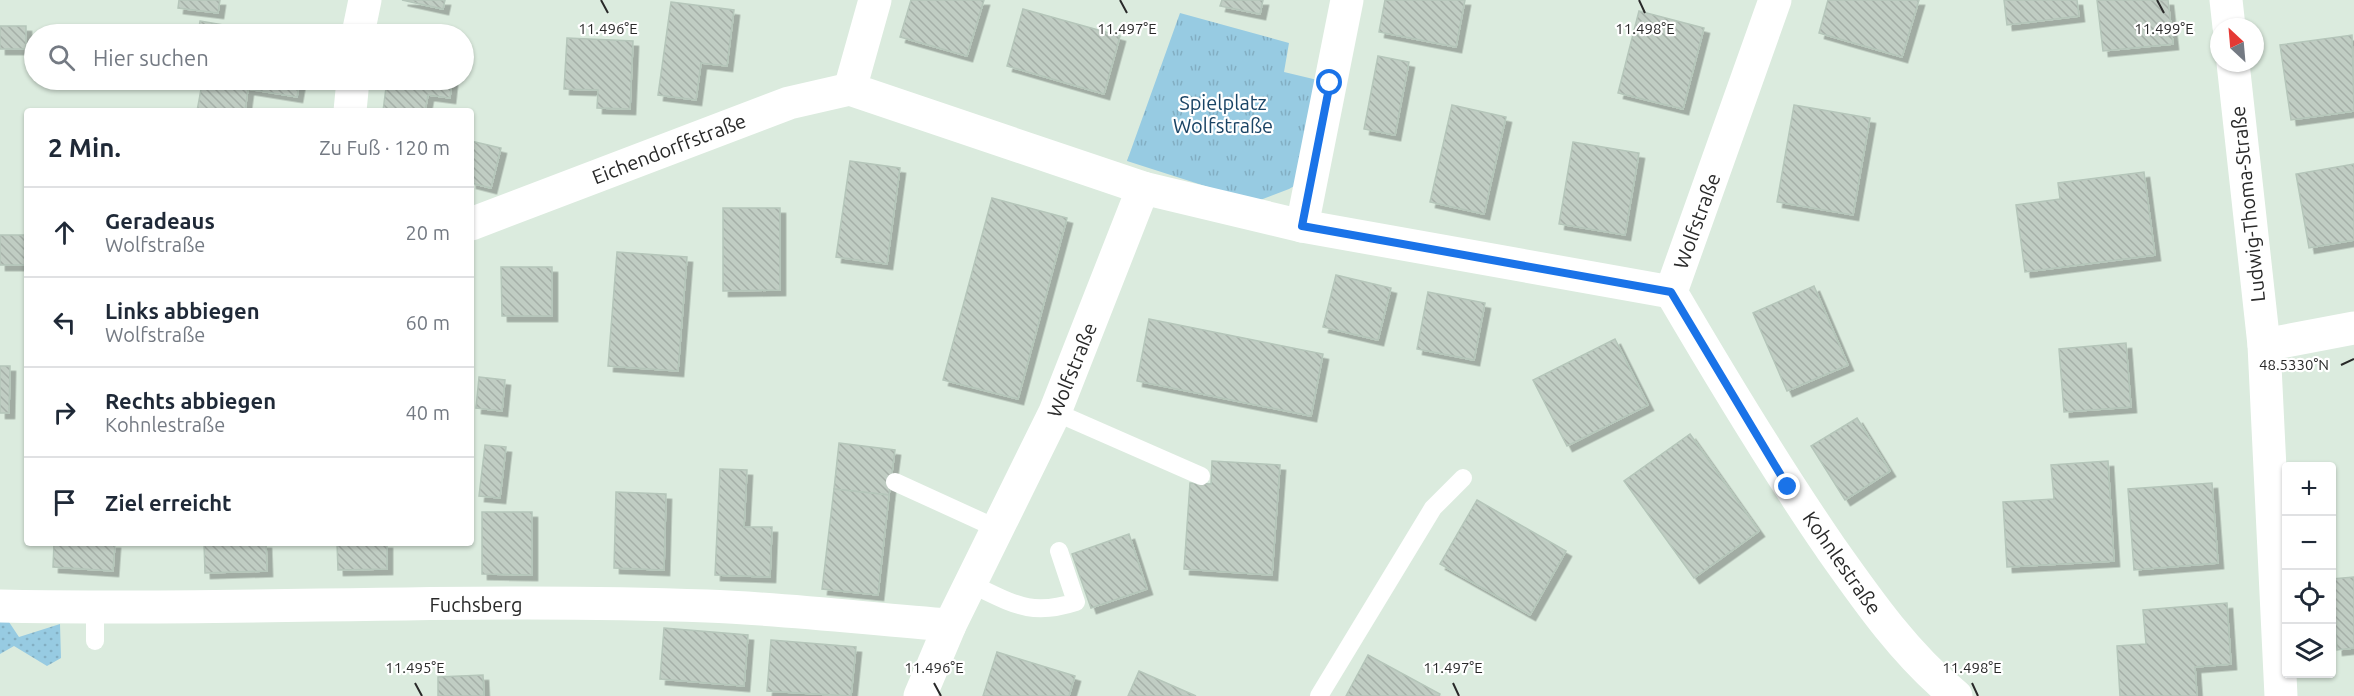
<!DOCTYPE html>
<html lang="de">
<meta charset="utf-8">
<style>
body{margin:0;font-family:Ubuntu,sans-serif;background:#f2f2f3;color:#1f2937}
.controls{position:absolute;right:18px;bottom:18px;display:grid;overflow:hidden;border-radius:6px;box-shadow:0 2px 4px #0004}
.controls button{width:54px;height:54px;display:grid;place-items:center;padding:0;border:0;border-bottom:2px solid #e0e1e3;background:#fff;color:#1f2937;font:30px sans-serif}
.compass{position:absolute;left:2210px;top:18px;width:54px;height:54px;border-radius:50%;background:#fff;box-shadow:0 2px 4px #0004;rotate:334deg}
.stop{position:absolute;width:18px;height:18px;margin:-14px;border:4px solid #1a73e8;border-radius:50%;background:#fff}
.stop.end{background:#1a73e8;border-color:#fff;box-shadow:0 2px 6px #0008}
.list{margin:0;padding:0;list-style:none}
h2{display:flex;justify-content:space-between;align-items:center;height:78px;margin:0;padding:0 24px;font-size:26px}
h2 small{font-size:20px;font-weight:400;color:#747a83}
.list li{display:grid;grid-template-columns:39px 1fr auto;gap:18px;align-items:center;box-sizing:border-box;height:90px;padding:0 24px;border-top:2px solid #e0e1e3}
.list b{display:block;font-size:22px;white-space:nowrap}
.list p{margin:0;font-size:20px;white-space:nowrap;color:#747a83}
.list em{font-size:20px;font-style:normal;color:#747a83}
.icon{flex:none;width:33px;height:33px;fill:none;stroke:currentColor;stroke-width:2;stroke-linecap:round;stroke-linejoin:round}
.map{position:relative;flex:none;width:2354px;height:696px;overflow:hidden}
.search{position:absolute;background:#fff;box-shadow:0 2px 4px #0004;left:24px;top:24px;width:450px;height:66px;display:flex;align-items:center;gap:15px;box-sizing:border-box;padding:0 21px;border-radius:33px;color:#747a83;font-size:22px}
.panel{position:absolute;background:#fff;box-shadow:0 2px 4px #0004;left:24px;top:108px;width:450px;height:438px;border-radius:6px}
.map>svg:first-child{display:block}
.grass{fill:url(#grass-dots)}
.park{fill:url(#park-tufts)}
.building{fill:url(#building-back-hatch);stroke:#b5c6ba;stroke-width:1.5;filter:url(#shadow)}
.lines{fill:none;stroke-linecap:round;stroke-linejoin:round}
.service{stroke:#fff;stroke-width:18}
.minor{stroke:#fff;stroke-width:33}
.route{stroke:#1a73e8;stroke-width:8}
.ticks{fill:none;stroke:#292929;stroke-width:2}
.labels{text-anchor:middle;stroke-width:4.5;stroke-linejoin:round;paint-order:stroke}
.park-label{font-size:20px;fill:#1a4465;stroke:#fff}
.street-label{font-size:20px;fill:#292929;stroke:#fff}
.ticks-label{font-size:15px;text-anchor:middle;fill:#292929;stroke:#fff;stroke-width:4.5;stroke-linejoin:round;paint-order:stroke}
</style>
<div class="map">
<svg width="2354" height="696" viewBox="0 0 2354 696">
<defs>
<pattern id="grass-dots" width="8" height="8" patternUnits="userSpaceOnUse" patternTransform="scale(1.5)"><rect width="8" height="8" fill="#97cbe2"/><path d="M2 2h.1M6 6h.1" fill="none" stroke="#82aec2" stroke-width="1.8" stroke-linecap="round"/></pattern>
<pattern id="park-tufts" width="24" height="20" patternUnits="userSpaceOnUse" patternTransform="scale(1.5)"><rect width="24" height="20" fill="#97cbe2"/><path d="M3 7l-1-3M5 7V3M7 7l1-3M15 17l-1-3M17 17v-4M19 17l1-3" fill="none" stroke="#82aec2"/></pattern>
<pattern id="building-back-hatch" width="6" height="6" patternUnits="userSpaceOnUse" patternTransform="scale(1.5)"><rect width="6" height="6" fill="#c0cdc3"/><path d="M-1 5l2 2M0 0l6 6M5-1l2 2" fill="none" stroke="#a5b0a8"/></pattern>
<filter id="shadow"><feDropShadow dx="5.5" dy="5.5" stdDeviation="0" flood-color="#0004"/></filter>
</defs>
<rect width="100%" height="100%" fill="#dbebde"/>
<polygon class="grass" points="0,620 9,622 19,637 60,624 61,658 47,666 14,646 0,654"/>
<polygon class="park" points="1180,13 1289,43 1284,72 1330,83 1315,174 1289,189 1255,202 1127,161"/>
<g class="building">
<polygon points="179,0 220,0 218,13 178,8"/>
<polygon points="402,0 445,0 443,9"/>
<polygon points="911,0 984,0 967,56 900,37"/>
<polygon points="1222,0 1263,0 1260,14 1220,6"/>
<polygon points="1385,0 1465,0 1456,47 1379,32"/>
<polygon points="1828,0 1919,0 1902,57 1819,33"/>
<polygon points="2004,0 2077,0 2079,16 2007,25"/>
<polygon points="2097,0 2168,0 2173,44 2103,51"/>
<polygon points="671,2 734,10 727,66 701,63 696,100 658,95"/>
<polygon points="1023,9 1120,36 1104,94 1007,66"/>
<polygon points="1639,11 1704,28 1683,109 1618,93"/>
<polygon points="200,21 276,34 198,34"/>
<rect x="0" y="26" width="26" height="23"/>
<polygon points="2352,35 2354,111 2291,120 2280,45"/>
<polygon points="567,38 633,41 630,109 597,108 598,90 564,89"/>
<polygon points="1378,56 1409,62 1395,135 1364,129"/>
<polygon points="190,80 300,80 297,97 248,89 245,111 197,111 202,84"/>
<polygon points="387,80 452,80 450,98 428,95 425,111 383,111"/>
<polygon points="1452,105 1506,117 1484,214 1430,202"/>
<polygon points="1794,105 1870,118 1853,215 1777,202"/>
<polygon points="471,141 501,148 491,188 471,183"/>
<polygon points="1573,142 1639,153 1625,235 1559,224"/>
<polygon points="850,161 900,168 887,264 836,257"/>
<polygon points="2354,164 2354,240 2309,248 2296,174"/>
<polygon points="2144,172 2155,255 2025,272 2016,205 2060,199 2058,183"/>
<polygon points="992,198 1067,218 1018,399 943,380"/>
<polygon points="723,208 780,208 780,290 723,291"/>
<rect x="0" y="235" width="27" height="30"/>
<polygon points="617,252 687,257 678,371 608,366"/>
<polygon points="501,267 552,267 552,316 502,316"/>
<polygon points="1336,275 1391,288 1378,340 1323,327"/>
<polygon points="1814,286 1848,365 1787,391 1753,313"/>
<polygon points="1428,292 1485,303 1474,360 1417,349"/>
<polygon points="1149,319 1323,354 1311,416 1137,381"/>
<polygon points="1615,339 1648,405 1567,446 1533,380"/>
<polygon points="2126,343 2131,407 2064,412 2059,349"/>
<polygon points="0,366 10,366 9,413 0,413"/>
<polygon points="479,377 505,380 502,411 476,408"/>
<polygon points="1857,418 1890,471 1845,500 1811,446"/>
<polygon points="1690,434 1759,531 1694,578 1624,481"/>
<polygon points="839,443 895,450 889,495 834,489"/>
<polygon points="485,445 506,447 500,498 479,496"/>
<polygon points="1212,461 1280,465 1272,575 1184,569 1190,483 1211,484"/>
<polygon points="2108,461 2114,561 2007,567 2003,502 2054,499 2051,465"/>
<polygon points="720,469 747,470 744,527 772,527 770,577 715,575"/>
<polygon points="2212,483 2218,563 2134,570 2128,489"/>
<polygon points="834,489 889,495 878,595 822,589"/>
<polygon points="616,492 666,494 664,570 614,568"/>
<polygon points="1477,500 1566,551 1530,615 1440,564"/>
<polygon points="482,512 532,512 532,575 482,574"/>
<polygon points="1129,534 1147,589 1091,608 1072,554"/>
<polygon points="54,543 115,543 113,571 53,567"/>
<polygon points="204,543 266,543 267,571 205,573"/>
<polygon points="337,543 387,543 387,569 338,570"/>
<polygon points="2354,577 2354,648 2337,650 2332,579"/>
<polygon points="2227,603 2231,664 2195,667 2197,696 2120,696 2117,646 2146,644 2143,610"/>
<polygon points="664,628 748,635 744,686 660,679"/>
<polygon points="771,640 856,647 851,696 767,691"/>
<polygon points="997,652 1075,676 1069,696 983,696"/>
<polygon points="1368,655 1440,694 1439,696 1346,696"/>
<polygon points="1139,671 1196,696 1128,696"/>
<polygon points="483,675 484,696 438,696 438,677"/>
</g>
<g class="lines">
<g class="service">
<polyline points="1055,412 1201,476"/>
<polyline points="895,482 998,529"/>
<path d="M971,584C1012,603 1030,617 1076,602L1059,551"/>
<polyline points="95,641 95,608"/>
<polyline points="1319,696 1433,508 1463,478"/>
</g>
<g class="minor">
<polyline points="875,0 850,89 1143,188"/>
<polyline points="2226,0 2229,27"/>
<polyline points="358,34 365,0"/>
<polyline points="2233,63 2264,345 2281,696"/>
<polyline points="350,111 353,80"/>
<polyline points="471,224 789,103 850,89"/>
<polyline points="1302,226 1347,0"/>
<path d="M1671,292C1722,379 1773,464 1830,547C1868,601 1905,654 1956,696"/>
<polyline points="2264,345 2354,328"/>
<path d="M0,606C236,611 472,597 707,606C788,609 870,619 950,625"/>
<polyline points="920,696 950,625 1055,412 1143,188 1302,226 1671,292 1775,0"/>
</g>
</g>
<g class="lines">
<polyline class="route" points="1330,83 1302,226 1671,292 1788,487"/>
</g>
<path class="ticks" d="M601,0L608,13M1120,0L1127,13M1639,0L1645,13M2157,0L2164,13M2341,365L2354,359M415,683L422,696M934,683L941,696M1453,683L1459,696M1972,683L1978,696"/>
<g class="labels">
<g class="park-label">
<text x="1223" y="110">Spielplatz<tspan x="1223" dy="23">Wolfstraße</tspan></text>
</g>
<g class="street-label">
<text transform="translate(669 149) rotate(-21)" y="7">Eichendorffstraße</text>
<text transform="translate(2248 204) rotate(-96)" y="7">Ludwig-Thoma-Straße</text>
<text transform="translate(1697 221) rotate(-70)" y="7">Wolfstraße</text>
<text transform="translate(1072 370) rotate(-68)" y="7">Wolfstraße</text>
<text transform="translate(1842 563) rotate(55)" y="7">Kohnlestraße</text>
<text x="476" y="612">Fuchsberg</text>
</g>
</g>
<g class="ticks-label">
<text x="608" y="34">11.496°E</text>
<text x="1127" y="34">11.497°E</text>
<text x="1645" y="34">11.498°E</text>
<text x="2164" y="34">11.499°E</text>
<text x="2294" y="370">48.5330°N</text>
<text x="415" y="673">11.495°E</text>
<text x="934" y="673">11.496°E</text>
<text x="1453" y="673">11.497°E</text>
<text x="1972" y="673">11.498°E</text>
</g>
</svg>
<div class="controls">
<button>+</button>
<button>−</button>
<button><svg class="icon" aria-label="locate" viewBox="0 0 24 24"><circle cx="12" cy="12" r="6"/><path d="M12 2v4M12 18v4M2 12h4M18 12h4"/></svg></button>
<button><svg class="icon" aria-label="layers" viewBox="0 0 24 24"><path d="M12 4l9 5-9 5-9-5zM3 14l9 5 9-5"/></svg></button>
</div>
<svg class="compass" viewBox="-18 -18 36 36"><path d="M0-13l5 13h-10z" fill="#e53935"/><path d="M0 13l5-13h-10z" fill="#747a83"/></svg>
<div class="stop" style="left:1330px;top:83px"></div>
<div class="stop end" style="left:1788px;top:487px"></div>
<div class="search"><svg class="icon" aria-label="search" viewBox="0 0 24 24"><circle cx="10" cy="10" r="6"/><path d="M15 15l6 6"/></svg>Hier suchen</div>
<section class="panel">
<h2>2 Min.<small>Zu Fuß · 120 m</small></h2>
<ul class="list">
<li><svg class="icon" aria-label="ahead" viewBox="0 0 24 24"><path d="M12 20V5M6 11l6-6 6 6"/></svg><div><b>Geradeaus</b><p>Wolfstraße</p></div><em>20 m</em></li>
<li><svg class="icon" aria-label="left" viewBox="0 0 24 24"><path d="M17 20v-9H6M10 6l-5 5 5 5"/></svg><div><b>Links abbiegen</b><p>Wolfstraße</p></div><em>60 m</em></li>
<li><svg class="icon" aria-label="right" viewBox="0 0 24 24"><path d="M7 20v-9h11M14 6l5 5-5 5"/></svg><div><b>Rechts abbiegen</b><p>Kohnlestraße</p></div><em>40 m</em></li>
<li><svg class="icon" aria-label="arrive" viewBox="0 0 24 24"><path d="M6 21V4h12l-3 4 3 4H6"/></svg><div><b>Ziel erreicht</b></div></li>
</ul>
</section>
</div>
